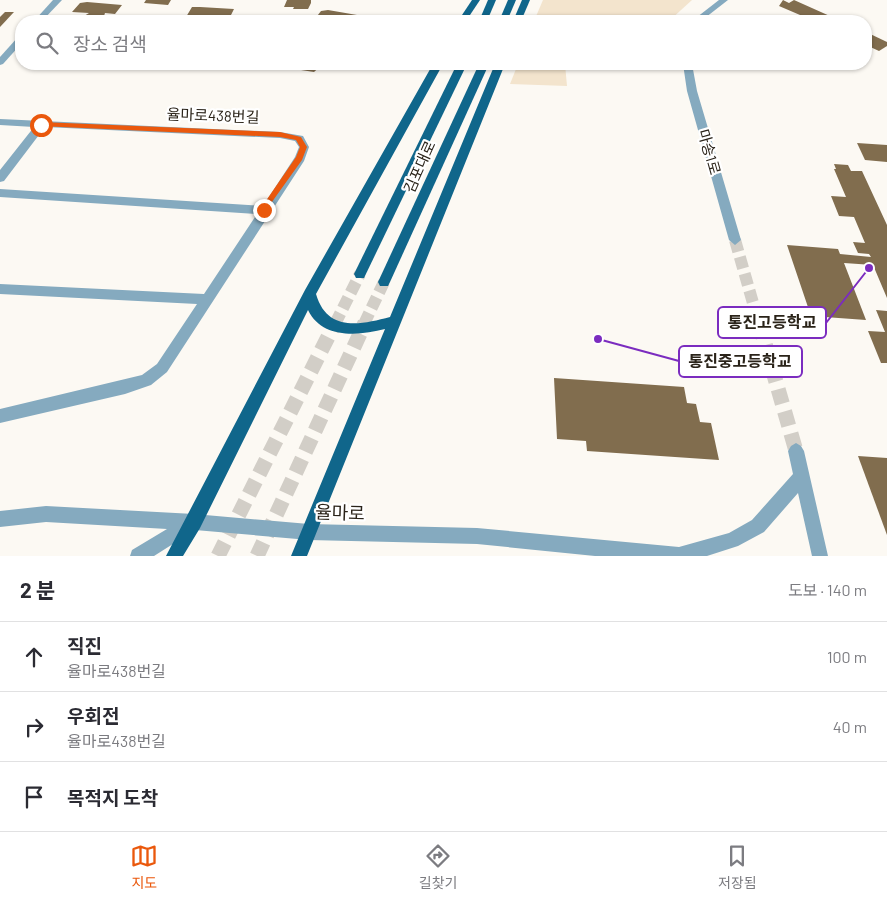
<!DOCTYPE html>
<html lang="ko">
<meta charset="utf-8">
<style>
body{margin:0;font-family:Barlow,"Noto Sans KR",sans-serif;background:#f7f7f7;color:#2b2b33}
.stop{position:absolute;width:15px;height:15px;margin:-11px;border:4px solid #ea580c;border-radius:50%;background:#fff}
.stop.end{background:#ea580c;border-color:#fff;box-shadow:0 1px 5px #0008}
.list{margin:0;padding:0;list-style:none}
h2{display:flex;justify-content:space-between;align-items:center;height:65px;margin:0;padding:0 20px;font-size:21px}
h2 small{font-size:16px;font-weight:400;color:#7c7c81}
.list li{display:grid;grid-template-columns:32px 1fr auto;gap:15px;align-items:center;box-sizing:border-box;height:70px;padding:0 20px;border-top:1px solid #e1e1e2}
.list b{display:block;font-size:19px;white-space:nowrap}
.list p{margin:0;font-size:16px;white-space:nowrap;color:#7c7c81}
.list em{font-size:16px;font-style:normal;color:#7c7c81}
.icon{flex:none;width:28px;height:28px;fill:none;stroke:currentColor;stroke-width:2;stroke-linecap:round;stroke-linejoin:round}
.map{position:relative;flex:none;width:887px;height:556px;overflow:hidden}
.search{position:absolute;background:#fff;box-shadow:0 1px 4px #0004;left:15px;right:15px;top:15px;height:55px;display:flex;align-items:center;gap:12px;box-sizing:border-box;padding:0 18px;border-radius:20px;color:#7c7c81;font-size:19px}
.sheet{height:275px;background:#fff}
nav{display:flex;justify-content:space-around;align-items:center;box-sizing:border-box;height:70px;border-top:1px solid #e1e1e2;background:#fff;font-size:14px;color:#7c7c81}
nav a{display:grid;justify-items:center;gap:2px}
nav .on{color:#ea580c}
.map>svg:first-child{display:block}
.green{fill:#f3e4cd}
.building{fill:#816d4e}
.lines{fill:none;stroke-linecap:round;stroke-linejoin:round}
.minor-tunnel-far1{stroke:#d2cec7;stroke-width:12;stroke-dasharray:12 5.5;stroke-linecap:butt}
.minor-tunnel{stroke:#d2cec7;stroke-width:15;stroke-dasharray:15 8;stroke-linecap:butt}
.major-tunnel-far1{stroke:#d2cec7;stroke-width:12;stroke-dasharray:12 5.5;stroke-linecap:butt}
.major-tunnel{stroke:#d2cec7;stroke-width:15;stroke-dasharray:15 8;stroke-linecap:butt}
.minor{fill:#85aabf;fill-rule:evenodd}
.major{fill:#10668b;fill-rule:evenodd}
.route{fill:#ea580c}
.labels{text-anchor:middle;stroke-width:4.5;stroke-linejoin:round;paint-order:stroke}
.street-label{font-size:15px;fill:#2a2319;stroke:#fff}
.near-street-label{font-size:18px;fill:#2a2319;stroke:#fff}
.leader{fill:none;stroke:#7b2cbf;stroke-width:2}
.callout-dot{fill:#7b2cbf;stroke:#fff;stroke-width:2}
.callout{fill:#fff;stroke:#7b2cbf;stroke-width:2}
.callout-label{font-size:16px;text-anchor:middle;font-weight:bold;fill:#2a2319}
</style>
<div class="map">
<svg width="887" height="556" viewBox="0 0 887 556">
<rect width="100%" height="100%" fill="#fcf9f3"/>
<g class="green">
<polygon points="543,0 692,0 669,21 534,21"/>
<polygon points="518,64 565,64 567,86 510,84"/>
</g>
<g class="building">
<polygon points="146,0 171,0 168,5 144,3"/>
<polygon points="287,0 311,0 311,3 308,9 293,9 294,7 284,7"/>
<polygon points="783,0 789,3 794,0 841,21 814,21 779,6"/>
<polygon points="80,3 87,2 122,5 115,14 105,13 104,16 112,16 108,21 87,21 88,19 79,19 89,13 72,12"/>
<polygon points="192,7 200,7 234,9 229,19 201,21 203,18 186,17"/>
<polygon points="328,10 357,15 362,18 360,21 314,20 321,11"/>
<polygon points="5,12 14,12 0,27 0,17"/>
<polygon points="866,32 887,42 887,46 879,51 866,45"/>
<polygon points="302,64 323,64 314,72 301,70 303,67 299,67"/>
<polygon points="857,143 887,145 887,162 865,160"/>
<polygon points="834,164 848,165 851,171 862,171 887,225 887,298 873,265 844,263 866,320 811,316 787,245 838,249 840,254 871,257 869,254 858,253 853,242 865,243 854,217 839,216 831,196 846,197 834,169 836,169"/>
<polygon points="876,310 887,311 887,363 881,363 868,331 885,332"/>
<polygon points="554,378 684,387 687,403 696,404 700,422 711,423 719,460 587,451 586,441 557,439"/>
<polygon points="858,456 887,458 887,535"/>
</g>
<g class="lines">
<polyline class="minor-tunnel-far1" points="735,240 759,324"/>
<polyline class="minor-tunnel" points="759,323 796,451"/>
<g class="major-tunnel-far1">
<polyline points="335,324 360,274"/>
<polyline points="364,324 384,282"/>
</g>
<g class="major-tunnel">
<polyline points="218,556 335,323"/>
<polyline points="257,556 365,323"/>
</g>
<g class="minor">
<polygon points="53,0 62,0 42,21 34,21"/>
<polygon points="719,0 728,0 701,21 692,21"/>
<polygon points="21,36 21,44 3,64 0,65 0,57 18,37"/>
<polygon points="683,64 692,64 697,91 741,240 735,245 729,240 687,91"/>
<polygon points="0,119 280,132 303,136 309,147 304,161 167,372 151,385 125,394 0,423 0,409 142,375 157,364 197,304 0,294 0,284 204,294 257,214 0,197 0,189 263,206 295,157 299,147 295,141 280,138 45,127 4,181 0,182 0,170 34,127 0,125"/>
<polygon points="796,443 801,446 804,451 828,556 812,556 798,493 764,532 738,546 707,556 595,556 477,544 309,540 195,530 154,556 130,556 132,550 167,529 46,522 0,527 0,511 46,506 194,514 309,524 477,528 679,547 729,533 752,520 793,474 788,451 791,446"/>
</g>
<g class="major">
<polygon points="472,0 480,0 466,21 458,21"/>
<polygon points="488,0 496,0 487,21 479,21"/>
<polygon points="508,0 516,0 507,21 499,21"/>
<polygon points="522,0 530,0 521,21 513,21"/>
<path d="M433,64H443L316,294C327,332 360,325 390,317L495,64H505L307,556H291L385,329C358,336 322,339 308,310L200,528L183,556H166L305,290Z"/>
<polygon points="457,64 467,64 364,278 356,278 354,274"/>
<polygon points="479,64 489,64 390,282 388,286 380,286 378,282"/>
</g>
</g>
<polygon class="route" points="41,122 280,132 301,137 307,147 302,160 264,213 261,212 261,208 296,157 300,147 296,140 280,137 39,126"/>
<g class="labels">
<g class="street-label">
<text transform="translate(213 116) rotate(2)" y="5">율마로438번길</text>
<text transform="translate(709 152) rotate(74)" y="5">마송1로</text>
<text transform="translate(420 167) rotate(-66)" y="5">김포대로</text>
</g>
<g class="near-street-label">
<text transform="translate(340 513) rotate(2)" y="6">율마로</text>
</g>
</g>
<path class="leader" d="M869 268L826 323M598 339L679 361"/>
<g class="callout-dot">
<circle cx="869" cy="268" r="5"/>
<circle cx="598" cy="339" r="5"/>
</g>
<g class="callout">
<rect x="718" y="307" width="108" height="31" rx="5"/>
<rect x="679" y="346" width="123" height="31" rx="5"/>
</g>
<g class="callout-label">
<text x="772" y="328">통진고등학교</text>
<text x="740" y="367">통진중고등학교</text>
</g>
</svg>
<div class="stop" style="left:41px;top:125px"></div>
<div class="stop end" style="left:264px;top:210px"></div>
<div class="search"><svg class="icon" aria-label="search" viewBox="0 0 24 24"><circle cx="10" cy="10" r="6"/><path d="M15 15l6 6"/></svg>장소 검색</div>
</div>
<section class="sheet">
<h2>2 분<small>도보 · 140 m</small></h2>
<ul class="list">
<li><svg class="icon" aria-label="ahead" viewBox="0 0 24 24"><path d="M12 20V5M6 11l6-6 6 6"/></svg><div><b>직진</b><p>율마로438번길</p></div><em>100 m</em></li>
<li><svg class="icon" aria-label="right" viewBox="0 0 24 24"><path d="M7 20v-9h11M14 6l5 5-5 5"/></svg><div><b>우회전</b><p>율마로438번길</p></div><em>40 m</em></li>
<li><svg class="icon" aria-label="arrive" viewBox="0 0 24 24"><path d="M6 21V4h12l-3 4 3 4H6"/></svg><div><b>목적지 도착</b></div></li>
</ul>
</section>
<nav>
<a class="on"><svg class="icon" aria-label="map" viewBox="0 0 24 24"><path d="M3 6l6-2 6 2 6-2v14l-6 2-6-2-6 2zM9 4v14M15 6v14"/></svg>지도</a>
<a><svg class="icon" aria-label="directions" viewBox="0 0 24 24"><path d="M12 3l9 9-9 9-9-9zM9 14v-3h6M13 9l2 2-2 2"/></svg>길찾기</a>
<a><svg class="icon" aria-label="saved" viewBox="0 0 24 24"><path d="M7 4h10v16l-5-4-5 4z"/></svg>저장됨</a>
</nav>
